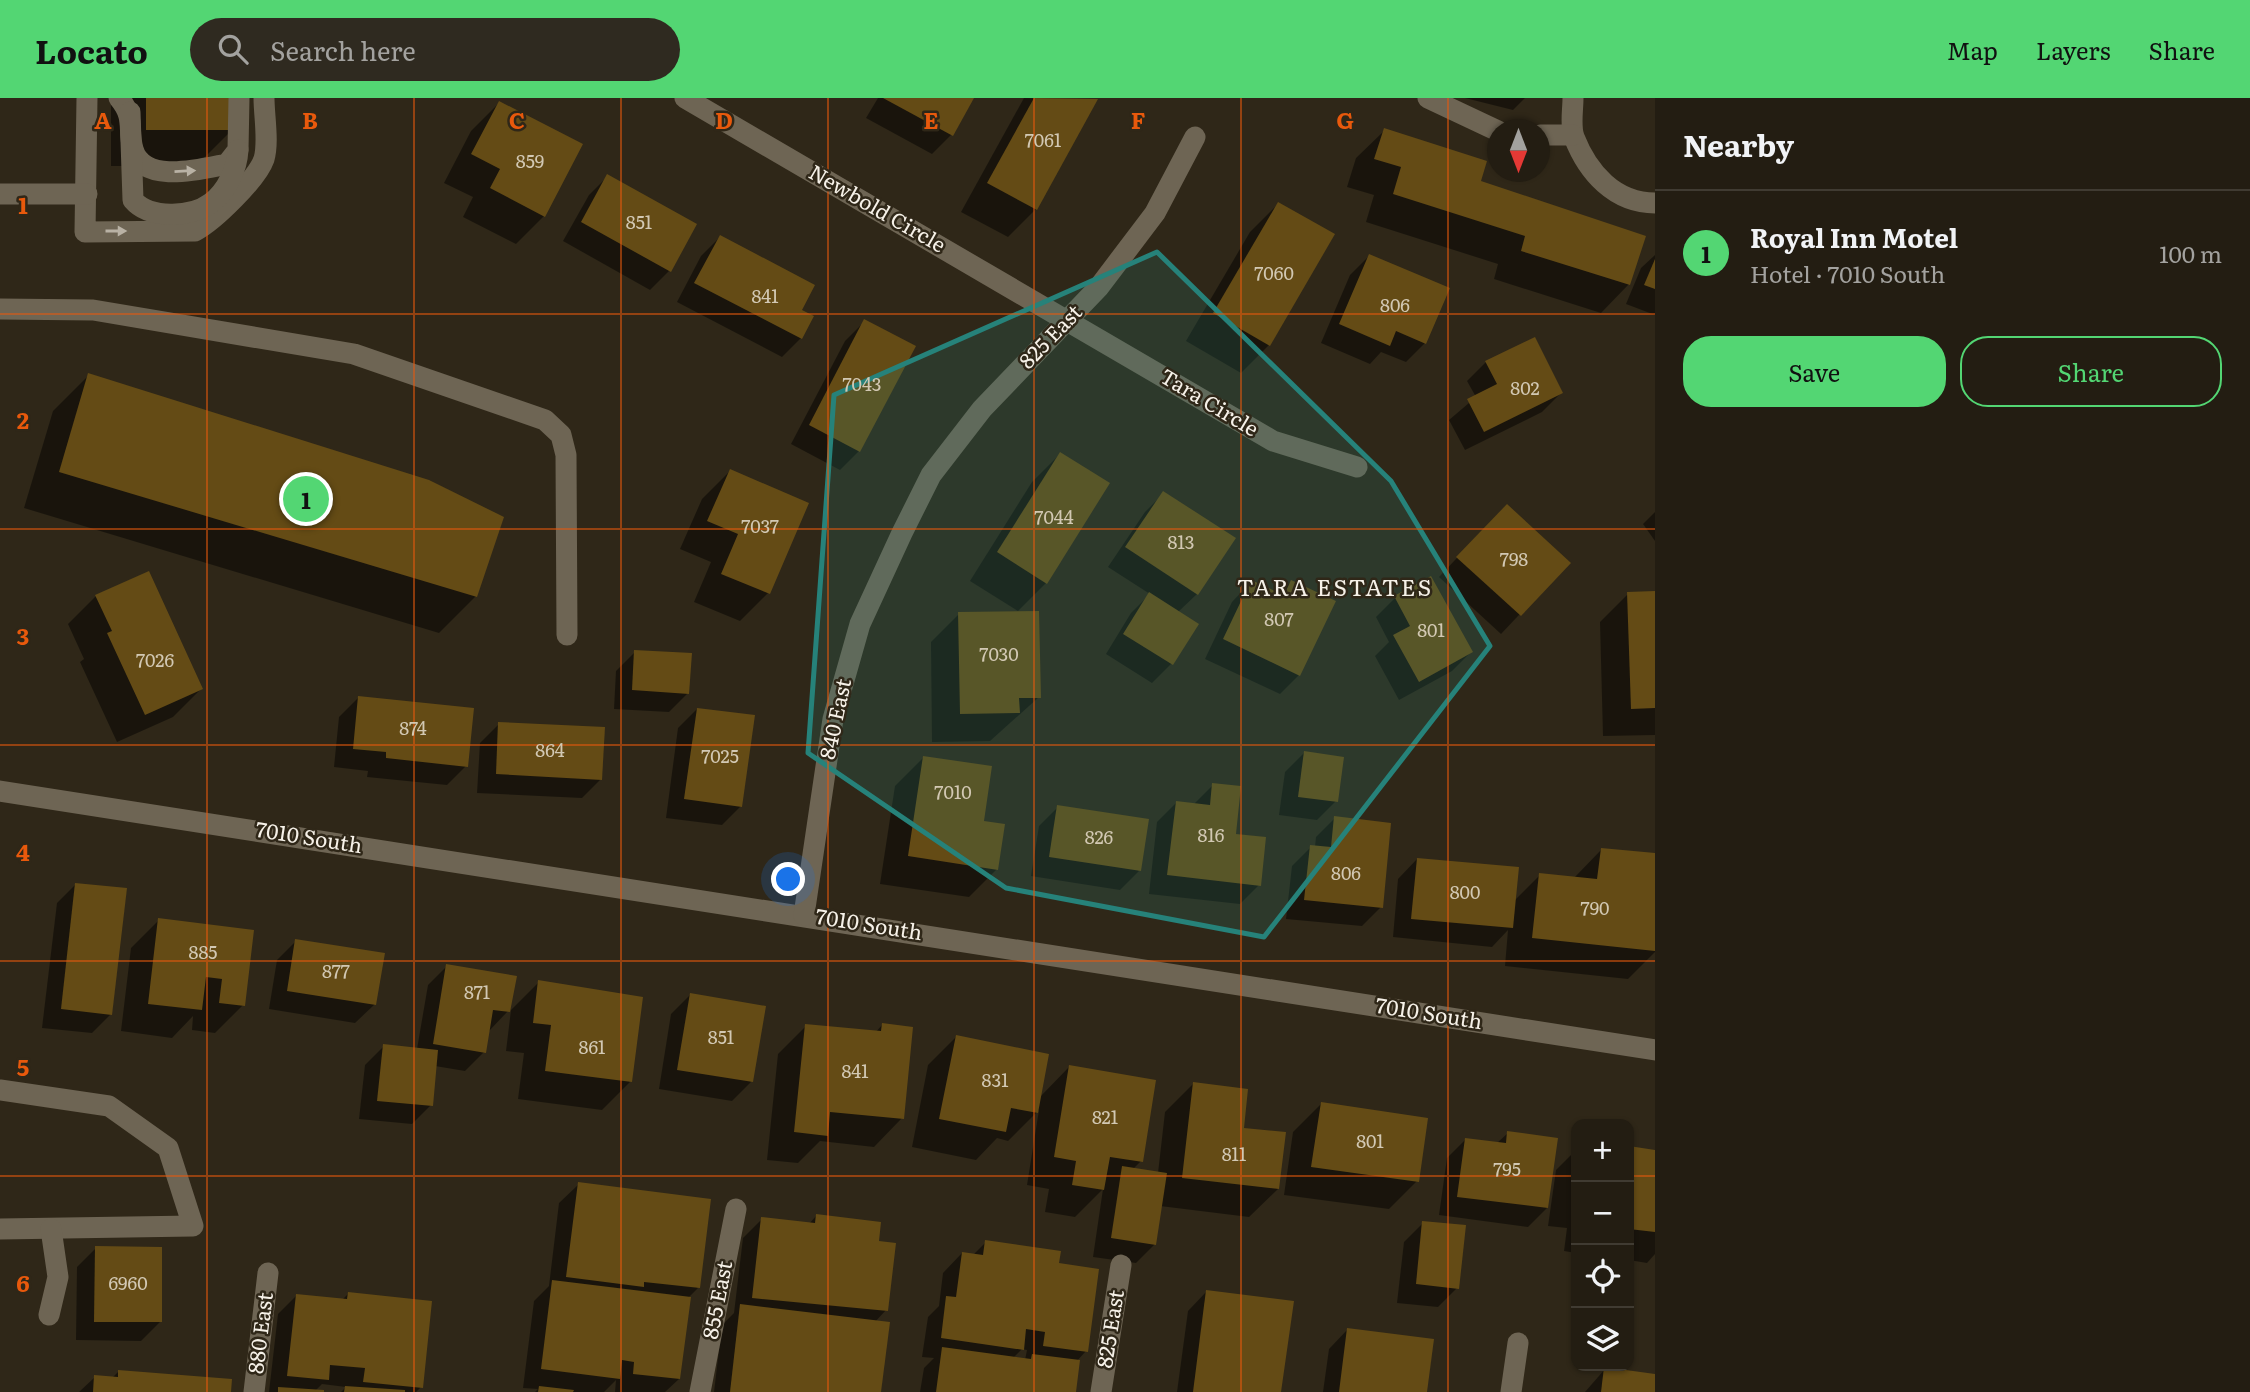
<!DOCTYPE html>
<meta charset="utf-8">
<style>
body{margin:0;font-family:Literata,serif;background:#2f2a20;color:#f1f3f6}
.controls{position:absolute;right:21px;bottom:21px;display:grid;overflow:hidden;border-radius:14px;box-shadow:0 2px 5px #0004}
.controls button{width:63px;height:63px;display:grid;place-items:center;padding:0;border:0;border-bottom:2px solid #403b32;background:#231d12;color:#f1f3f6;font:35px sans-serif}
.compass{position:absolute;left:1487px;top:21px;width:63px;height:63px;border-radius:50%;background:#231d12;box-shadow:0 2px 5px #0004;rotate:180deg}
.you{position:absolute;left:789px;top:782px;width:24px;height:24px;margin:-18px;border:5px solid #fff;border-radius:50%;background:#1a73e8;box-shadow:0 0 0 10px #1a73e833}
.badge{display:grid;place-items:center;width:46px;height:46px;border-radius:50%;background:#53d673;color:#111;font-size:23px;font-weight:700}
.pin{position:absolute;translate:-50% -50%;border:4px solid #fff;box-shadow:0 2px 7px #0006}
.list{margin:0;padding:0;list-style:none}
h2{display:flex;justify-content:space-between;align-items:center;height:91px;margin:0;padding:0 28px;font-size:30px}
h2 small{font-size:23px;font-weight:400;color:#a3a29f}
.list li{display:grid;grid-template-columns:46px 1fr auto;gap:21px;align-items:center;box-sizing:border-box;height:126px;padding:0 28px;border-top:2px solid #403b32}
.list b{display:block;font-size:26px;white-space:nowrap}
.list p{margin:0;font-size:23px;white-space:nowrap;color:#a3a29f}
.list em{font-size:23px;font-style:normal;color:#a3a29f}
.actions{display:flex;gap:14px;padding:21px 28px}
.actions a{flex:1;padding:16px 0;border:2px solid #53d673;border-radius:28px;text-align:center;font-size:24px;color:#53d673}
.actions .main{background:#53d673;color:#111}
.icon{flex:none;width:38px;height:38px;fill:none;stroke:currentColor;stroke-width:2;stroke-linecap:round;stroke-linejoin:round}
.map{position:relative;flex:none;width:1655px;height:1294px;overflow:hidden}
header{display:flex;align-items:center;gap:42px;box-sizing:border-box;height:98px;padding:0 35px;background:#53d673;color:#111}
header strong{font-size:33px}
nav{display:flex;gap:38px;margin-inline-start:auto;font-size:24px}
.search{width:490px;height:63px;background:#2f2a20;display:flex;align-items:center;gap:18px;box-sizing:border-box;padding:0 24px;border-radius:38px;color:#a3a29f;font-size:26px}
main{display:flex}
aside{flex:1;background:#231d12}
.map>svg:first-child{display:block}
.shadow{fill:#0007;fill-rule:evenodd}
.building{fill:#644b15}
.lines{fill:none;stroke-linecap:round;stroke-linejoin:round}
.lane{stroke:#6e6554;stroke-width:21}
.street{stroke:#6e6554;stroke-width:21}
.oneway{fill:#b9b2a5}
.marked{fill:#26827a;fill-opacity:0.2;stroke:#26827a;stroke-width:5;stroke-linejoin:round}
.grid{fill:none;stroke:#e8590c;stroke-width:2;stroke-opacity:0.55}
.labels{text-anchor:middle;stroke-width:5;stroke-linejoin:round;paint-order:stroke}
.number-label{font-size:18px;fill:#d2c8b3}
.street-label{font-size:21px;fill:#f6f1e8;stroke:#2f2718}
.neighbourhood-label{font-size:23px;letter-spacing:2px;fill:#f6f1e8;stroke:#2f2718}
.grid-label{font-size:23px;text-anchor:middle;font-weight:bold;fill:#e8590c;stroke:#2f2718;stroke-width:5;stroke-linejoin:round;paint-order:stroke}
</style>
<header>
<strong>Locato</strong>
<div class="search"><svg class="icon" aria-label="search" viewBox="0 0 24 24"><circle cx="10" cy="10" r="6"/><path d="M15 15l6 6"/></svg>Search here</div>
<nav><a>Map</a><a>Layers</a><a>Share</a></nav>
</header>
<main>
<div class="map">
<svg width="1655" height="1294" viewBox="0 0 1655 1294">
<rect width="100%" height="100%" fill="#2f2718"/>
<g class="shadow">
<polygon points="111,0 233,0 233,31 196,68 111,68"/>
<polygon points="878,0 972,0 951,37 932,56 866,20"/>
<polygon points="1024,0 1096,2 1036,111 1008,139 961,114"/>
<polygon points="1465,0 1525,0 1513,12"/>
<polygon points="499,5 544,118 516,146 463,119 473,99 444,85 471,33"/>
<polygon points="1385,32 1479,84 1629,186 1601,215 1494,181 1498,166 1366,124 1374,97 1347,89 1356,60"/>
<polygon points="608,78 669,173 650,192 563,143 589,97"/>
<polygon points="1278,106 1269,247 1241,275 1186,243 1250,134"/>
<polygon points="720,139 800,212 801,240 782,259 677,204 701,158"/>
<polygon points="1655,157 1655,217 1626,206 1641,170"/>
<polygon points="1369,158 1425,245 1406,264 1381,254 1370,266 1321,245 1350,177"/>
<polygon points="864,224 859,353 840,372 791,346 845,243"/>
<polygon points="1486,264 1561,295 1542,314 1465,352 1449,322 1476,299 1467,283"/>
<polygon points="89,277 476,498 439,535 24,410 53,313"/>
<polygon points="1060,356 1046,485 1018,513 970,483 1032,384"/>
<polygon points="730,373 768,495 740,523 694,504 711,464 680,451 702,401"/>
<polygon points="1164,395 1197,496 1178,514 1171,566 1152,585 1106,556 1131,515 1150,496 1108,469 1145,414"/>
<polygon points="1655,414 1655,443 1643,426"/>
<polygon points="1488,427 1568,465 1501,536 1439,479"/>
<polygon points="1430,481 1471,554 1452,573 1399,602 1375,558 1389,544 1376,519 1395,500"/>
<polygon points="1251,484 1278,497 1291,484 1299,577 1280,596 1205,561 1232,504"/>
<polygon points="1655,495 1655,637 1603,638 1600,524 1628,496"/>
<polygon points="96,498 201,591 173,619 117,644 80,564 84,561 68,526"/>
<polygon points="959,516 1039,599 990,643 932,644 931,544"/>
<polygon points="635,554 688,595 669,614 614,611 616,573"/>
<polygon points="358,600 466,668 447,687 367,679 368,673 334,669 339,619"/>
<polygon points="697,611 741,708 722,727 666,720 678,630"/>
<polygon points="499,626 601,681 582,700 477,695 480,645"/>
<polygon points="1304,655 1336,703 1317,722 1279,717 1285,674"/>
<polygon points="923,660 982,724 997,771 969,799 880,786 895,688"/>
<polygon points="1213,687 1259,787 1240,806 1149,796 1157,724 1176,705 1194,706"/>
<polygon points="1058,709 1139,773 1120,792 1031,778 1039,728"/>
<polygon points="1335,720 1381,809 1362,828 1286,821 1292,768 1311,749 1315,749 1316,739"/>
<polygon points="1601,752 1655,757 1655,854 1628,881 1505,868 1508,832 1492,849 1393,839 1398,781 1417,761 1514,803 1540,777 1573,781"/>
<polygon points="76,786 111,916 92,935 42,930 57,805"/>
<polygon points="159,822 252,833 243,907 215,935 192,932 193,918 172,940 121,933 131,850"/>
<polygon points="296,843 375,906 355,925 269,911 277,862"/>
<polygon points="447,868 508,913 489,933 484,954 465,973 435,968 431,1007 412,1026 359,1021 365,967 384,948 417,951 428,887"/>
<polygon points="539,884 630,984 602,1012 518,1001 524,955 506,953 511,912"/>
<polygon points="690,897 751,984 732,1003 659,991 671,916"/>
<polygon points="882,927 902,1020 874,1049 820,1043 798,1065 767,1062 778,956 806,928 875,935"/>
<polygon points="956,939 1039,1000 1069,969 1141,1063 1132,1072 1158,1075 1165,1014 1193,986 1242,1031 1278,1091 1249,1119 1160,1108 1155,1146 1136,1165 1093,1159 1103,1091 1075,1119 1045,1114 1049,1091 1027,1087 1039,1012 1008,1043 997,1040 976,1062 912,1049 928,967"/>
<polygon points="1321,1006 1417,1083 1389,1111 1284,1097 1293,1034"/>
<polygon points="1508,1035 1547,1110 1528,1129 1439,1117 1447,1060 1466,1041 1497,1045"/>
<polygon points="1629,1050 1655,1054 1655,1156 1647,1165 1629,1162"/>
<polygon points="1576,1052 1576,1155 1564,1153 1567,1130 1548,1128 1556,1072"/>
<polygon points="579,1086 698,1190 687,1201 679,1281 665,1294 615,1294 616,1282 604,1294 535,1294 538,1291 523,1290 534,1203 549,1188 559,1105"/>
<polygon points="816,1118 877,1145 886,1212 875,1224 879,1294 714,1294 722,1227 734,1215 743,1140 762,1121 809,1126"/>
<polygon points="1423,1125 1457,1190 1438,1209 1397,1205 1404,1144"/>
<path d="M986,1144L1057,1167L1086,1253L1076,1264L1074,1294H920L924,1270L934,1260L922,1259L928,1219L939,1208L943,1175L962,1155L973,1157ZM1022,1251L1027,1252L1025,1262L1013,1260Z"/>
<polygon points="96,1150 160,1224 141,1243 76,1242 77,1169"/>
<polygon points="1207,1193 1280,1294 1177,1294 1188,1213"/>
<polygon points="348,1196 421,1289 416,1294 341,1294 346,1289 322,1286 315,1293 320,1294 269,1294 278,1216 297,1197 342,1202"/>
<polygon points="1348,1231 1425,1294 1323,1294 1329,1251"/>
<polygon points="1605,1271 1655,1278 1655,1294 1585,1294"/>
<polygon points="119,1273 229,1294 79,1294 95,1279 112,1280"/>
</g>
<g class="building">
<rect x="146" y="0" width="88" height="32"/>
<polygon points="883,0 974,0 953,38"/>
<polygon points="1034,0 1098,1 1037,112 987,85"/>
<polygon points="499,3 583,46 545,119 490,90 500,71 471,56"/>
<polygon points="1384,30 1487,63 1481,83 1646,138 1630,187 1521,153 1525,138 1393,96 1401,69 1374,61"/>
<polygon points="607,76 697,126 671,174 581,124"/>
<polygon points="1278,104 1335,136 1270,248 1213,215"/>
<polygon points="720,137 815,187 802,212 814,218 802,241 694,185"/>
<polygon points="1369,156 1450,190 1426,246 1396,233 1390,248 1339,226"/>
<polygon points="1655,161 1655,191 1644,187"/>
<polygon points="864,221 916,248 860,354 809,327"/>
<polygon points="1535,239 1563,295 1484,334 1467,301 1497,286 1485,263"/>
<polygon points="88,275 429,382 504,419 477,499 59,374"/>
<polygon points="1060,354 1110,385 1047,486 997,454"/>
<polygon points="730,371 809,405 770,496 721,476 738,436 707,423"/>
<polygon points="1163,393 1236,440 1198,497 1125,449"/>
<polygon points="1507,406 1571,465 1521,518 1456,459"/>
<polygon points="149,473 203,591 145,617 107,535 112,533 95,497"/>
<polygon points="1431,478 1473,554 1419,584 1393,537 1410,528 1394,498"/>
<polygon points="1251,482 1284,497 1291,482 1336,503 1300,578 1223,541"/>
<polygon points="1655,493 1655,610 1631,611 1627,494"/>
<polygon points="1149,494 1199,526 1173,567 1123,536"/>
<polygon points="1039,513 1041,600 1019,600 1020,615 960,616 958,514"/>
<polygon points="634,552 692,555 689,596 632,592"/>
<polygon points="358,598 474,610 468,669 386,660 386,654 353,651"/>
<polygon points="697,610 755,617 742,709 684,701"/>
<polygon points="498,624 605,629 602,682 496,676"/>
<polygon points="1304,653 1344,659 1338,704 1298,699"/>
<polygon points="923,658 992,668 984,723 1005,726 998,772 908,758"/>
<polygon points="1212,685 1241,688 1236,736 1266,739 1261,788 1167,777 1176,703 1210,707"/>
<polygon points="1057,707 1149,721 1141,773 1049,759"/>
<polygon points="1334,718 1391,725 1383,810 1304,802 1310,747 1331,749"/>
<polygon points="1601,750 1655,755 1655,853 1532,840 1539,775 1597,781"/>
<polygon points="1417,760 1519,769 1513,830 1411,821"/>
<polygon points="75,785 127,790 112,917 61,911"/>
<polygon points="158,820 254,832 245,908 219,905 222,881 206,879 202,912 148,906"/>
<polygon points="295,841 385,855 376,907 287,893"/>
<polygon points="446,866 517,878 510,914 493,912 486,955 433,946"/>
<polygon points="538,882 643,899 632,984 545,973 551,927 533,925"/>
<polygon points="690,895 766,908 753,984 677,972"/>
<polygon points="882,925 913,929 904,1021 830,1014 828,1038 794,1034 805,926 881,933"/>
<polygon points="956,937 1049,956 1038,1015 1011,1010 1006,1034 939,1021"/>
<polygon points="383,946 438,952 433,1008 377,1003"/>
<polygon points="1069,967 1156,982 1143,1064 1110,1059 1104,1092 1072,1087 1076,1063 1054,1059"/>
<polygon points="1193,984 1248,991 1244,1030 1286,1034 1279,1091 1182,1080"/>
<polygon points="1321,1004 1428,1020 1419,1084 1311,1069"/>
<polygon points="1507,1033 1558,1040 1548,1110 1457,1099 1465,1040 1506,1045"/>
<polygon points="1629,1048 1655,1052 1655,1134 1629,1131"/>
<polygon points="1122,1068 1167,1075 1156,1147 1111,1140"/>
<polygon points="578,1084 711,1101 700,1190 644,1184 644,1189 566,1179"/>
<polygon points="816,1116 881,1124 879,1143 896,1145 888,1213 752,1200 761,1119 815,1125"/>
<polygon points="1422,1123 1466,1127 1459,1191 1416,1186"/>
<polygon points="985,1142 1061,1153 1059,1165 1099,1171 1088,1254 1043,1248 1045,1234 1026,1231 1024,1252 941,1240 946,1198 956,1199 962,1154 983,1157"/>
<polygon points="95,1148 162,1149 162,1224 94,1224"/>
<polygon points="552,1182 691,1199 680,1281 633,1276 634,1264 622,1262 620,1281 541,1271"/>
<polygon points="1206,1192 1294,1203 1281,1294 1193,1294"/>
<polygon points="348,1194 432,1203 423,1290 363,1284 365,1270 330,1267 329,1282 287,1278 296,1196 347,1201"/>
<polygon points="740,1206 890,1224 881,1294 730,1294"/>
<polygon points="1347,1230 1434,1241 1427,1294 1339,1294"/>
<polygon points="942,1249 1031,1261 1032,1256 1080,1262 1076,1294 936,1294"/>
<polygon points="1604,1269 1655,1276 1655,1294 1601,1294"/>
<polygon points="118,1272 232,1281 231,1294 93,1294 94,1277 118,1279"/>
<polygon points="345,1288 405,1292 405,1294 344,1294"/>
<polygon points="539,1288 574,1292 573,1294 538,1294"/>
<polygon points="278,1289 324,1292 324,1294 278,1294"/>
</g>
<g class="lines">
<g class="lane">
<path d="M87,0L85,134L195,133C214,123 257,81 264,61C269,44 264,18 264,0"/>
<path d="M119,0C136,21 127,29 133,51C143,87 201,71 227,66L238,52L239,0"/>
<path d="M130,14L133,102C149,121 191,120 211,105C227,93 237,71 238,52"/>
<polyline points="0,96 87,96"/>
<polyline points="0,211 93,212 354,256 545,322 561,337 566,357 567,537"/>
<polyline points="0,992 109,1008 168,1050 193,1128 0,1131"/>
<polyline points="49,1217 58,1179 51,1131"/>
</g>
<g class="street">
<polyline points="685,0 1273,343 1357,369"/>
<polyline points="1428,0 1498,33"/>
<path d="M1573,0C1573,12 1570,28 1574,39C1588,75 1615,105 1655,105"/>
<polyline points="1540,37 1573,37"/>
<polyline points="0,693 1655,952"/>
<polyline points="804,817 833,621 860,526 902,435 931,377 982,311 1099,189 1155,115 1195,39"/>
<polyline points="254,1294 268,1175"/>
<polyline points="700,1294 736,1111"/>
<polyline points="1101,1294 1121,1167"/>
<polyline points="1511,1294 1518,1245"/>
</g>
</g>
<defs><path id="oneway-solid" d="M-6-.8H1V-3.2L6.5 0L1 3.2V.8H-6Z" transform="scale(1.75)"/></defs>
<g class="oneway">
<use href="#oneway-solid" transform="translate(185 73) rotate(-3)"/>
<use href="#oneway-solid" transform="translate(116 133)"/>
</g>
<path class="marked" d="M1157,154L1391,383L1490,548L1264,839L1006,790L808,655L834,297Z"/>
<path class="grid" d="M207,0V1294M414,0V1294M621,0V1294M828,0V1294M1034,0V1294M1241,0V1294M1448,0V1294M0,216H1655M0,431H1655M0,647H1655M0,863H1655M0,1078H1576M1629,1078H1655"/>
<g class="labels">
<g class="number-label">
<text x="1043" y="49">7061</text>
<text x="530" y="70">859</text>
<text x="639" y="131">851</text>
<text x="1274" y="182">7060</text>
<text x="765" y="205">841</text>
<text x="1395" y="214">806</text>
<text x="862" y="293">7043</text>
<text x="1525" y="297">802</text>
<text x="1054" y="426">7044</text>
<text x="760" y="435">7037</text>
<text x="1181" y="451">813</text>
<text x="1514" y="468">798</text>
<text x="1279" y="528">807</text>
<text x="1431" y="539">801</text>
<text x="999" y="563">7030</text>
<text x="155" y="569">7026</text>
<text x="413" y="637">874</text>
<text x="550" y="659">864</text>
<text x="720" y="665">7025</text>
<text x="953" y="701">7010</text>
<text x="1211" y="744">816</text>
<text x="1099" y="746">826</text>
<text x="1346" y="782">806</text>
<text x="1465" y="801">800</text>
<text x="1595" y="817">790</text>
<text x="203" y="861">885</text>
<text x="336" y="880">877</text>
<text x="477" y="901">871</text>
<text x="721" y="946">851</text>
<text x="592" y="956">861</text>
<text x="855" y="980">841</text>
<text x="995" y="989">831</text>
<text x="1105" y="1026">821</text>
<text x="1370" y="1050">801</text>
<text x="1234" y="1063">811</text>
<text x="1507" y="1078">795</text>
<text x="128" y="1192">6960</text>
</g>
<g class="street-label">
<text transform="translate(877 111) rotate(30)" y="7">Newbold Circle</text>
<text transform="translate(1051 239) rotate(-46)" y="7">825 East</text>
<text transform="translate(1209 305) rotate(31)" y="7">Tara Circle</text>
<text transform="translate(836 621) rotate(-78)" y="7">840 East</text>
<text transform="translate(309 740) rotate(9)" y="7">7010 South</text>
<text transform="translate(869 827) rotate(9)" y="7">7010 South</text>
<text transform="translate(1429 916) rotate(9)" y="7">7010 South</text>
<text transform="translate(718 1202) rotate(-79)" y="7">855 East</text>
<text transform="translate(1111 1231) rotate(-81)" y="7">825 East</text>
<text transform="translate(261 1235) rotate(-83)" y="7">880 East</text>
</g>
<g class="neighbourhood-label">
<text x="1335" y="498">TARA ESTATES</text>
</g>
</g>
<g class="grid-label">
<text x="103" y="31">A</text>
<text x="310" y="31">B</text>
<text x="517" y="31">C</text>
<text x="724" y="31">D</text>
<text x="931" y="31">E</text>
<text x="1138" y="31">F</text>
<text x="1345" y="31">G</text>
<text x="23" y="116">1</text>
<text x="23" y="331">2</text>
<text x="23" y="547">3</text>
<text x="23" y="763">4</text>
<text x="23" y="978">5</text>
<text x="23" y="1194">6</text>
</g>
</svg>
<div class="controls">
<button>+</button>
<button>−</button>
<button><svg class="icon" aria-label="locate" viewBox="0 0 24 24"><circle cx="12" cy="12" r="6"/><path d="M12 2v4M12 18v4M2 12h4M18 12h4"/></svg></button>
<button><svg class="icon" aria-label="layers" viewBox="0 0 24 24"><path d="M12 4l9 5-9 5-9-5zM3 14l9 5 9-5"/></svg></button>
</div>
<svg class="compass" viewBox="-18 -18 36 36"><path d="M0-13l5 13h-10z" fill="#e53935"/><path d="M0 13l5-13h-10z" fill="#a3a29f"/></svg>
<div class="you"></div>
<div class="pin badge" style="left:306px;top:401px">1</div>
</div>
<aside>
<h2>Nearby<small></small></h2>
<ul class="list">
<li><span class="badge">1</span><div><b>Royal Inn Motel</b><p>Hotel · 7010 South</p></div><em>100 m</em></li>
</ul>
<div class="actions"><a class="main">Save</a><a>Share</a></div>
</aside>
</main>
